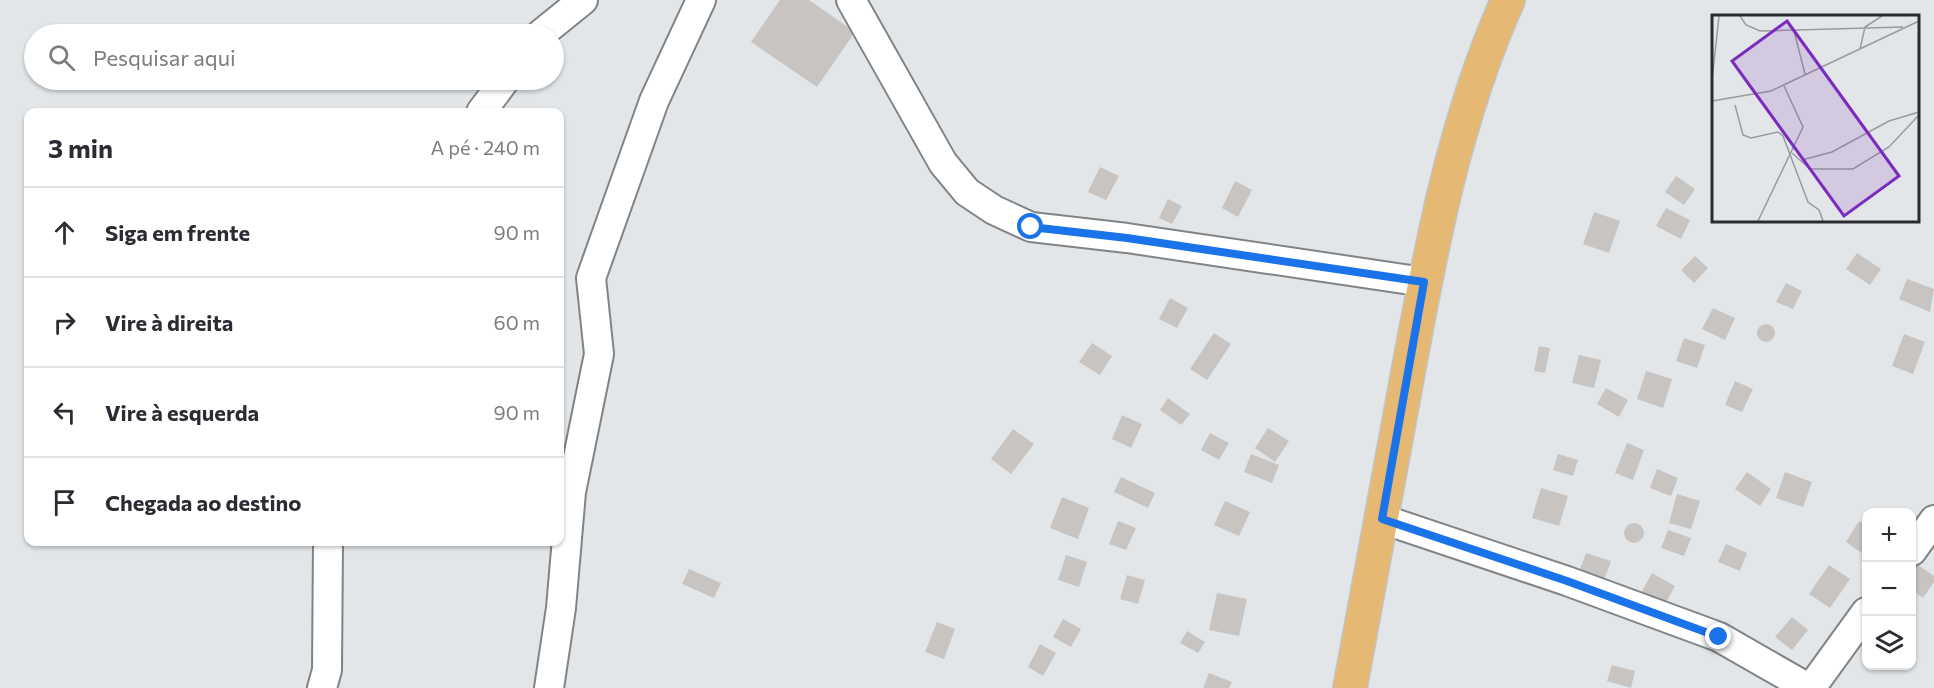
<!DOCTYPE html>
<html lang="pt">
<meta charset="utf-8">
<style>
body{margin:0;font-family:Commissioner,sans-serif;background:#f2f2f3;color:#2b2b33}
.controls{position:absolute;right:18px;bottom:18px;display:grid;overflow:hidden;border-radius:12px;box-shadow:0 2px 4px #0004}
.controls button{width:54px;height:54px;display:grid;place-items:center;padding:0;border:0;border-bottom:2px solid #e1e1e2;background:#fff;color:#2b2b33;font:30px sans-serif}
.stop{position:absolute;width:18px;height:18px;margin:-14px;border:4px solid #1a73e8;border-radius:50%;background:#fff}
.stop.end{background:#1a73e8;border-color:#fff;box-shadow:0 2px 6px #0008}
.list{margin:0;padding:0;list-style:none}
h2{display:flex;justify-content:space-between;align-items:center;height:78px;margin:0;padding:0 24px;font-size:26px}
h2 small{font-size:20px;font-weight:400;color:#7c7c81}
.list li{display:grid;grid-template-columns:39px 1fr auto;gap:18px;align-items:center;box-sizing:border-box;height:90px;padding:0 24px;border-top:2px solid #e1e1e2}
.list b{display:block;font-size:22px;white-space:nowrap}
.list em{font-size:20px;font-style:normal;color:#7c7c81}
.icon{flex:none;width:33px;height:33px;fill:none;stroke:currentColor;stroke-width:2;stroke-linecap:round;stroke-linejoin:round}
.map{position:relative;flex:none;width:1934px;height:688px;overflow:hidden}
.search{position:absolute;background:#fff;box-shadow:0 2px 4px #0004;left:24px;top:24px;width:540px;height:66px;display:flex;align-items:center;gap:15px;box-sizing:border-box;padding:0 21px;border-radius:33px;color:#7c7c81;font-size:22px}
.panel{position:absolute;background:#fff;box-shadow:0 2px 4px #0004;left:24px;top:108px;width:540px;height:438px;border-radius:12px}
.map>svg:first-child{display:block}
.building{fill:#c7c4c2}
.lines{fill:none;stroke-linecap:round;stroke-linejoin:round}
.street-casing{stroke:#818486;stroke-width:32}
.primary-casing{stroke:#c3c4c4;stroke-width:36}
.street{stroke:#fff;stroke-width:28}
.primary{stroke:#e5b873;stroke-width:33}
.route{stroke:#1a73e8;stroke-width:8}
.inset-road{fill:none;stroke:#999b9d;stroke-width:1.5}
.view{fill:#7b2cbf;fill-opacity:0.15;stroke:#7b2cbf;stroke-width:3}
.inset-edge{fill:none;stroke:#2a2b2c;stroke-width:3}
</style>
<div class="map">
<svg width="1934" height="688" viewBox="0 0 1934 688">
<rect width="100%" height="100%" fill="#e3e6e9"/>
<g class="building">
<polygon points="780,0 809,0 855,32 817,87 751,42"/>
<polygon points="1100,167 1119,176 1106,200 1088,192"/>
<polygon points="1676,176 1695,189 1684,205 1665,192"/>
<polygon points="1235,181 1252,190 1238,217 1222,208"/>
<polygon points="1168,199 1182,206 1172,224 1159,218"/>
<polygon points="1666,208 1690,220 1681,239 1656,226"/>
<polygon points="1594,212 1620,221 1609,253 1583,244"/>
<polygon points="1857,253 1881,269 1870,285 1846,269"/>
<polygon points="1695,256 1708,268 1694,283 1681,270"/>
<polygon points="1907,279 1934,289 1930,312 1899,299"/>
<polygon points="1786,283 1802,291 1793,309 1776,302"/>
<polygon points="1170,298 1188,308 1177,328 1159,319"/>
<polygon points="1713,308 1735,318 1725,340 1702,329"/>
<circle cx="1766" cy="333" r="9"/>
<polygon points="1214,333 1231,344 1207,380 1190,369"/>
<polygon points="1904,334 1925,342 1913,374 1892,366"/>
<polygon points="1684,338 1705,345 1697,368 1676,361"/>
<polygon points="1092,343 1112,356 1100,375 1079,362"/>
<polygon points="1539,346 1550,348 1545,373 1534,371"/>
<polygon points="1579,355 1601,360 1594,388 1572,383"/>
<polygon points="1646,371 1672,379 1663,408 1637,399"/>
<polygon points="1735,381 1753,389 1742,412 1725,405"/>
<polygon points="1606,388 1628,400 1619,417 1597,404"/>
<polygon points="1168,398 1190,414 1181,425 1160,410"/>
<polygon points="1122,415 1142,424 1131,448 1112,439"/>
<polygon points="1268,428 1289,441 1275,462 1255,448"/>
<polygon points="1013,429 1034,444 1011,474 991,459"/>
<polygon points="1210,433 1229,443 1219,460 1201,450"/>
<polygon points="1627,443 1644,450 1633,480 1615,473"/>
<polygon points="1251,454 1279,465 1272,483 1244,472"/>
<polygon points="1558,454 1578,460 1573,476 1553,470"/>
<polygon points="1657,469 1678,478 1671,496 1650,488"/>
<polygon points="1747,472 1771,489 1760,506 1735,489"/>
<polygon points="1785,472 1812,482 1803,507 1776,498"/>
<polygon points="1121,477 1155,493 1148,508 1114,492"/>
<polygon points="1541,488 1568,496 1559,526 1532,518"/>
<polygon points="1677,494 1700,501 1691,529 1669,523"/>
<polygon points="1062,497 1089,508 1078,539 1050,528"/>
<polygon points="1225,501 1250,512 1239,536 1214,525"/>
<polygon points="1118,521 1136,528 1126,550 1109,544"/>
<polygon points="1859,521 1866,526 1866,550 1863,554 1846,542"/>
<circle cx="1634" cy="533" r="10"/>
<polygon points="1668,530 1691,538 1684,556 1661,548"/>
<polygon points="1726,544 1747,553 1740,571 1718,562"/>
<polygon points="1586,553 1611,561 1604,580 1579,572"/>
<polygon points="1066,555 1087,562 1079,587 1058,580"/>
<polygon points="1917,564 1934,576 1934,582 1923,598 1912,590 1912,573"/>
<polygon points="1829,565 1850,579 1830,608 1809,594"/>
<polygon points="689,569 721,583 714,598 682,584"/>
<polygon points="1652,573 1675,586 1663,608 1640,595"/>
<polygon points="1127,575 1145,580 1138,604 1120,599"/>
<polygon points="1217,593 1247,599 1239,636 1209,630"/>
<polygon points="1792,617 1808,630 1792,650 1775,637"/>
<polygon points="1063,619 1081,629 1071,647 1053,637"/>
<polygon points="937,622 955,629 944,659 925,652"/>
<polygon points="1187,631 1205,642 1198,653 1180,643"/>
<polygon points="1040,644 1056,653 1043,676 1028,667"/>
<polygon points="1612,665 1635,671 1631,688 1607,681"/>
<polygon points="1209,673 1232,682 1229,688 1203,688"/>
</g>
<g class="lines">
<g class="street-casing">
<g id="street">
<polyline points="851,0 943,163 967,192 994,210 1031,227 1127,238 1424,282"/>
<polyline points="541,34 583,0"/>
<polyline points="481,112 505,80"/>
<polyline points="1382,519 1567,581 1719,637 1808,688"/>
<polyline points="1912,551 1934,520"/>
<polyline points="322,688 327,670 328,542"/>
<polyline points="549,688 561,608 571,492 599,354 591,278 654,101 701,0"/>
<polyline points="1811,688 1866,612"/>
</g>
</g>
<g class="primary-casing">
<path id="primary" d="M1350,688C1368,588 1387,489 1405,389C1429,258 1453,122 1508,0"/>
</g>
<use href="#street" class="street"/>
<use href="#primary" class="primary"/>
</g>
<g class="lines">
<polyline class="route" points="1031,227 1127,238 1424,282 1382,519 1567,581 1719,637"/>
</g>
<g transform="translate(1712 15)">
<rect width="207" height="207" fill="#e3e6e9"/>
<path class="inset-road" d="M28,1L34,10L48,16L191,12M82,16L93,59M148,34L153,12L170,1M0,65L7,1M0,86L59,76L207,6M23,90L31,120L39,123L66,117L71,121L96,187L107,195L111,206M80,138L98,154H141L177,132L207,100M90,145L120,137L177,106L207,97M46,206L91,112L72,71"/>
<path class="view" d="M75,6L187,161L132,201L20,46Z"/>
<rect width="207" height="207" class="inset-edge"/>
</g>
</svg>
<div class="controls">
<button>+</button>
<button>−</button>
<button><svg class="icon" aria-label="layers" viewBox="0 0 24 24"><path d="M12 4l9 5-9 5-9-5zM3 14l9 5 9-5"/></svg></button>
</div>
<div class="stop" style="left:1031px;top:227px"></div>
<div class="stop end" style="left:1719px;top:637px"></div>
<div class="search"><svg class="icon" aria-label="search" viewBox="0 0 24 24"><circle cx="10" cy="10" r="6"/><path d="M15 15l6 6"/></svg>Pesquisar aqui</div>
<section class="panel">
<h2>3 min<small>A pé · 240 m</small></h2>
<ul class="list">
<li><svg class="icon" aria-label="ahead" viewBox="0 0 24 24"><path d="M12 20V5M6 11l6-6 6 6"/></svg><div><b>Siga em frente</b></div><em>90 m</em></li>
<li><svg class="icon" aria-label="right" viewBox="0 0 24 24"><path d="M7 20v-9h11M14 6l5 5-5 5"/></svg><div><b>Vire à direita</b></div><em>60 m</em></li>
<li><svg class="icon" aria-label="left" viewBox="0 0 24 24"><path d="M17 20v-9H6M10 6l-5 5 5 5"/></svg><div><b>Vire à esquerda</b></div><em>90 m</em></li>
<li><svg class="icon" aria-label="arrive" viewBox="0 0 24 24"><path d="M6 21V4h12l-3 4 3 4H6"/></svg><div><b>Chegada ao destino</b></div></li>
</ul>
</section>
</div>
